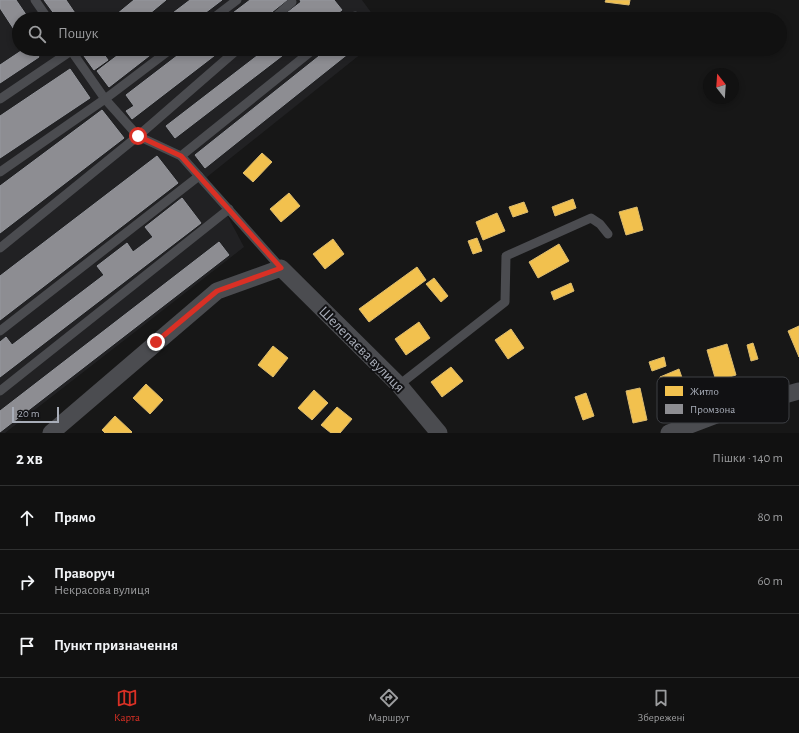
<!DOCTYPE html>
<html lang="uk">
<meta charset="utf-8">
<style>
body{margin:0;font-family:"Alegreya Sans",sans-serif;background:#1e1f1f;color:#f1f3f6}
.compass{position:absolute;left:703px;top:68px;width:36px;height:36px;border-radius:50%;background:#111;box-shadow:0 2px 6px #0003;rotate:343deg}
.scale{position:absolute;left:12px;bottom:10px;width:47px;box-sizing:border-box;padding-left:4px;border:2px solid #a8adb8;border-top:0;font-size:11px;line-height:14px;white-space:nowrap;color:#a8adb8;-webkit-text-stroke:3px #111113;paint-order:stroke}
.stop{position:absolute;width:12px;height:12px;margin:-9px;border:3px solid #d93025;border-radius:50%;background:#fff}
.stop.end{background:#d93025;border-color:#fff;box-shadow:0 1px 4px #0008}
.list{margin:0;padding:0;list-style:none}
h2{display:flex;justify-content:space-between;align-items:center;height:52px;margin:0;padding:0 16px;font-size:17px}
h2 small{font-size:13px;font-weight:400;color:#9c9d9f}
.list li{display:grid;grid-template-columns:26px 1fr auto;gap:12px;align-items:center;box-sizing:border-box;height:64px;padding:0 16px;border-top:1px solid #303131}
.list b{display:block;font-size:15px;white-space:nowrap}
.list p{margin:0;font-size:13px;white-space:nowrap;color:#9c9d9f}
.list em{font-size:13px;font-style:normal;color:#9c9d9f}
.icon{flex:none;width:22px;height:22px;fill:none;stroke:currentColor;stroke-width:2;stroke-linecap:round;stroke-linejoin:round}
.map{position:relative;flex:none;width:799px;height:433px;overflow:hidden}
.search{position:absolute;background:#111;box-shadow:0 2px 6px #0003;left:12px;right:12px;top:12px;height:44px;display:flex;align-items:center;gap:10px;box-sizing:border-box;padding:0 14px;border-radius:22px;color:#9c9d9f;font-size:15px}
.sheet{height:244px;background:#111}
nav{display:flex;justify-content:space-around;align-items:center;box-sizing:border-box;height:56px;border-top:1px solid #303131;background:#111;font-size:11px;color:#9c9d9f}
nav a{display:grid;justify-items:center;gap:2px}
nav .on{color:#d93025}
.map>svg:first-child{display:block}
.built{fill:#212123}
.homes{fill:#f2c14e;stroke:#dcbb6e}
.industry{fill:#8d8d92;stroke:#95979d}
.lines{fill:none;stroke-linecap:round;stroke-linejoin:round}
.service{stroke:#4b4c50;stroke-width:9}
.minor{stroke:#4b4c50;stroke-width:17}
.route{stroke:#d93025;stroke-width:5}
.labels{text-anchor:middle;stroke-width:4;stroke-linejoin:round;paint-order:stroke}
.street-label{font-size:15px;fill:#a8adb8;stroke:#111113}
.key{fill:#111113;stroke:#3e4045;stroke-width:1}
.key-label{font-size:11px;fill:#a8adb8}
</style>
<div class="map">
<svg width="799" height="433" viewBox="0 0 799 433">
<rect width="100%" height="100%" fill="#171717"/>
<polygon class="built" points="0,0 362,0 376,19 19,19 19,49 367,49 207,177 244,247 5,433 0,433"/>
<g class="homes">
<polygon points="606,0 630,0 629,5 605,2"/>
<polygon points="262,153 272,162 253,182 243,173"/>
<polygon points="289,193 300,206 281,222 270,209"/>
<polygon points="573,199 576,208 555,216 552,207"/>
<polygon points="524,202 528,212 513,217 509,207"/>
<polygon points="637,207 643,230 626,235 619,212"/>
<polygon points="497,213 505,231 483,240 476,222"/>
<polygon points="477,238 482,251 473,254 468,241"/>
<polygon points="333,239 344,254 325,269 313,254"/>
<polygon points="559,244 569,261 538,278 529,262"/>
<polygon points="417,267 426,280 369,322 359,309"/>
<polygon points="434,278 448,296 441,302 426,284"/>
<polygon points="571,283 574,291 554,300 551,292"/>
<polygon points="419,322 430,338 406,355 395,339"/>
<polygon points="799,326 799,357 788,331"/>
<polygon points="511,329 524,348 508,359 495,340"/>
<polygon points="753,343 758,359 751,361 747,345"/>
<polygon points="727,344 736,375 716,381 707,350"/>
<polygon points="273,346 288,358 273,377 258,365"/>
<polygon points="664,357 666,366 652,371 649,362"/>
<polygon points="451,367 463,381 442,397 431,382"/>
<polygon points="679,369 688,395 669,402 660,377"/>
<polygon points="146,384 163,400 150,414 133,398"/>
<polygon points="640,388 647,420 633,423 626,391"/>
<polygon points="314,390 328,403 312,420 298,408"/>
<polygon points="586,393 594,416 583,420 575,397"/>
<polygon points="337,407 352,419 340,433 331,433 321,425"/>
<polygon points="115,416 132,432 131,433 105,433 102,430"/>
</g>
<g class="industry">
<polygon points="0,0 16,0 29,19 19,19 19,37 0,8"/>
<polygon points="44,0 66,0 79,19 58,19"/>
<polygon points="134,0 166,0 143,19 111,19"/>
<polygon points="190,0 222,0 197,19 165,19"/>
<polygon points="250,0 287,0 263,19 225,19"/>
<polygon points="300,0 334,0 342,10 330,19 279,19 301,2"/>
<polygon points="24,49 34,49 39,57 0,83 0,65"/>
<polygon points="79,49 100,49 108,60 94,70"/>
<polygon points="126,49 158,49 109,87 97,71"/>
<polygon points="186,49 223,49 132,119 126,111 134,106 126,95"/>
<polygon points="266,49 291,49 175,138 166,126"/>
<polygon points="328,49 354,49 205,168 195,155"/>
<polygon points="70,69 90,98 0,158 0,116"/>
<polygon points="102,110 124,138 0,233 0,186"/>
<polygon points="157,156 178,183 0,320 0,276"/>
<polygon points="182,198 201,223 0,377 0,342 6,337 12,345 104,275 97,266 127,243 133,252 153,237 145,227"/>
<polygon points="219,242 229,255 0,432 0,411"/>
</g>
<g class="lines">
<g class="service">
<polyline points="35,0 48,19"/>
<polyline points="212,19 237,0"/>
<polyline points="273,19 292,2"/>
<polyline points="351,19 355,16"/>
<polyline points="70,49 105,99 138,136 181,156 281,268"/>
<polyline points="0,99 71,51"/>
<polyline points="181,156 314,49"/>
<polyline points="0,172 105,99 171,49"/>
<polyline points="0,248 138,136 238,49"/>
<polyline points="0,331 199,176"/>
<polyline points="399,385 505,302 506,256 591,218 600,224 608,234"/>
<polyline points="0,391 229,209"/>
</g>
<g class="minor">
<polyline points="51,433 217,291 281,268 399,385 439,433"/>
<polyline points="669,433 724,412 799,391"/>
</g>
</g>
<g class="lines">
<polyline class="route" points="138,136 181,156 281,268 217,291 156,342"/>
</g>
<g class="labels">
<g class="street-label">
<text transform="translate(362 349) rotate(45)" y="5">Шелепаєва вулиця</text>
</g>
</g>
<rect x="657" y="377" width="132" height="46" rx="6" class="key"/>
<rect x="665" y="386" width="18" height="10" fill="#f2c14e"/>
<rect x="665" y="404" width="18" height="10" fill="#8d8d92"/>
<g class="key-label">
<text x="690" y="395">Житло</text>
<text x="690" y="413">Промзона</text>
</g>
</svg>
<svg class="compass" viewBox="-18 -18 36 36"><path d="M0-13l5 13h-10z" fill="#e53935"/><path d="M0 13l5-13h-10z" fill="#9c9d9f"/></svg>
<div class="scale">20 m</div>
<div class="stop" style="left:138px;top:136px"></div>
<div class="stop end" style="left:156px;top:342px"></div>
<div class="search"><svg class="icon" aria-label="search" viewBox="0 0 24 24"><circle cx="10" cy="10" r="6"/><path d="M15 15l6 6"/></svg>Пошук</div>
</div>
<section class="sheet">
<h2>2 хв<small>Пішки · 140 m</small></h2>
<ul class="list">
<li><svg class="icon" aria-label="ahead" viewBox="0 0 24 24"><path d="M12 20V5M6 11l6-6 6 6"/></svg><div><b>Прямо</b></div><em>80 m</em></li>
<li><svg class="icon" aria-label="right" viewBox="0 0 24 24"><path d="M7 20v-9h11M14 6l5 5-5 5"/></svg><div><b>Праворуч</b><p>Некрасова вулиця</p></div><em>60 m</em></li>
<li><svg class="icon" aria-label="arrive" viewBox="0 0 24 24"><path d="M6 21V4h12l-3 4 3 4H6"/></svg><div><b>Пункт призначення</b></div></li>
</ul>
</section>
<nav>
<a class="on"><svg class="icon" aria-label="map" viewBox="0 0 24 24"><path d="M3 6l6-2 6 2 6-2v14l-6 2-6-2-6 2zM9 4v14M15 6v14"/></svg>Карта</a>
<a><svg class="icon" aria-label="directions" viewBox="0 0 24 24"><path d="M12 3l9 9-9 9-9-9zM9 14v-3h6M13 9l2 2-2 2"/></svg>Маршрут</a>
<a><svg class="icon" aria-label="saved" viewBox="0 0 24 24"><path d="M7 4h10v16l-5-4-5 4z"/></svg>Збережені</a>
</nav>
